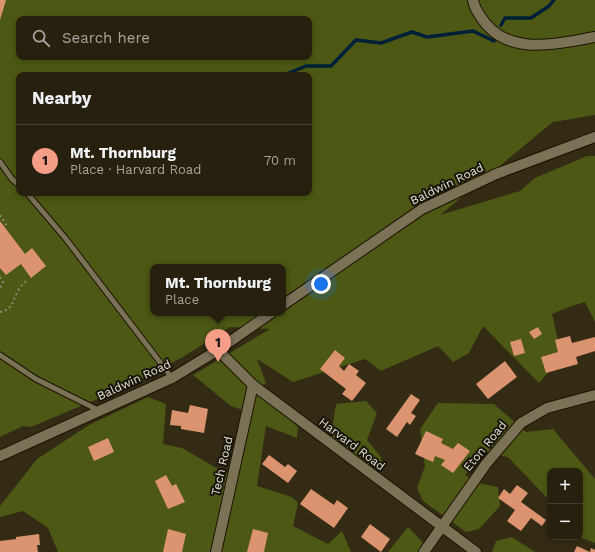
<!DOCTYPE html>
<meta charset="utf-8">
<style>
body{margin:0;font-family:"Work Sans",sans-serif;background:#2f2818;color:#f1f3f6}
.controls{position:absolute;right:12px;bottom:12px;display:grid;overflow:hidden;border-radius:8px;box-shadow:0 2px 6px #0003}
.controls button{width:36px;height:36px;display:grid;place-items:center;padding:0;border:0;border-bottom:1px solid #433e2f;background:#27200f;color:#f1f3f6;font:20px sans-serif}
.you{position:absolute;left:321px;top:284px;width:14px;height:14px;margin:-10px;border:3px solid #fff;border-radius:50%;background:#1a73e8;box-shadow:0 0 0 6px #1a73e833}
.badge{display:grid;place-items:center;width:26px;height:26px;border-radius:50%;background:#f49e88;color:#111;font-size:13px;font-weight:700}
.pin{position:absolute;translate:-50% -33px;filter:drop-shadow(0 1px 2px #0008)}
.pin::after{content:'';position:absolute;top:21px;width:14px;height:12px;background:inherit;clip-path:polygon(0 0,100% 0,50% 100%)}
.popup{position:absolute;left:150px;top:264px;width:136px;height:52px;box-sizing:border-box;display:grid;place-content:center;border-radius:8px;background:#27200f;filter:drop-shadow(0 1px 3px #0005);font-size:13px;white-space:nowrap;color:#a4a39e}
.popup b{font-size:15px;color:#f1f3f6}
.popup::after{content:'';position:absolute;left:50%;top:100%;margin-left:-8px;border:8px solid transparent;border-top-color:#27200f}
.list{margin:0;padding:0;list-style:none}
h2{display:flex;justify-content:space-between;align-items:center;height:52px;margin:0;padding:0 16px;font-size:17px}
h2 small{font-size:13px;font-weight:400;color:#a4a39e}
.list li{display:grid;grid-template-columns:26px 1fr auto;gap:12px;align-items:center;box-sizing:border-box;height:72px;padding:0 16px;border-top:1px solid #433e2f}
.list b{display:block;font-size:15px;white-space:nowrap}
.list p{margin:0;font-size:13px;white-space:nowrap;color:#a4a39e}
.list em{font-size:13px;font-style:normal;color:#a4a39e}
.icon{flex:none;width:22px;height:22px;fill:none;stroke:currentColor;stroke-width:2;stroke-linecap:round;stroke-linejoin:round}
.map{position:relative;flex:none;width:595px;height:552px;overflow:hidden}
.search{position:absolute;background:#27200f;box-shadow:0 2px 6px #0003;left:16px;top:16px;width:296px;height:44px;display:flex;align-items:center;gap:10px;box-sizing:border-box;padding:0 14px;border-radius:8px;color:#a4a39e;font-size:15px}
.panel{position:absolute;background:#27200f;box-shadow:0 2px 6px #0003;left:16px;top:72px;width:296px;height:124px;border-radius:8px}
.map>svg:first-child{display:block}
.green{fill:#4c5813;fill-rule:evenodd}
.lines{fill:none;stroke-linecap:round;stroke-linejoin:round}
.stream{stroke:#002037;stroke-width:3.5}
.building{fill:#dc9470}
.lane-casing{stroke:#1c1400;stroke-width:7}
.street-casing{stroke:#1c1400;stroke-width:12}
.secondary-casing{stroke:#1c1400;stroke-width:12}
.path{stroke:#8f8875;stroke-width:2;stroke-dasharray:2 3;stroke-linecap:butt}
.lane{stroke:#7a7157;stroke-width:5}
.street{stroke:#7a7157;stroke-width:10}
.secondary{stroke:#7a7157;stroke-width:10}
.labels{text-anchor:middle;stroke-width:4;stroke-linejoin:round;paint-order:stroke}
.street-label{font-size:12px;fill:#e4dfd1;stroke:#18140a}
</style>
<div class="map">
<svg width="595" height="552" viewBox="0 0 595 552">
<rect width="100%" height="100%" fill="#342b14"/>
<g class="green">
<path d="M0,0H595V115L553,122L440,215L520,191L535,178L587,156H595V322L585,302L569,307L552,314L562,357L539,383L483,326L469,353L453,362L438,346L381,371L365,359L293,382L257,359L266,383L255,390L298,427L297,438L266,426L257,486L292,497L298,503L293,526L328,544L342,531L351,552H58L48,528L23,511L0,517V506L37,459L89,425L148,397L166,404L163,444L182,448L218,469L237,478L251,413L231,406L193,375L270,329L230,327L183,357L121,389L31,427L23,426L0,437ZM19,19H309V57H19ZM19,75H309V193H19ZM153,267H283V313H153Z"/>
<polygon points="366,401 377,413 367,440 381,457 382,467 373,471 331,437 336,404"/>
<polygon points="438,403 494,404 526,432 553,429 595,479 595,543 579,537 580,471 550,471 550,501 508,457 482,452 465,475 478,483 498,487 500,506 479,529 466,532 423,501 417,488 425,466 420,429"/>
<polygon points="408,527 432,552 388,552"/>
<polygon points="512,537 535,552 492,552 496,541"/>
</g>
<g class="lines">
<g class="stream">
<polyline points="501,25 505,18 531,18 549,6 554,0"/>
<polyline points="284,75 306,66 331,66 356,40 381,43 412,32 427,37 473,31 494,41"/>
</g>
</g>
<g class="building">
<polygon points="0,0 6,0 0,20"/>
<polygon points="0,221 25,254 32,248 46,266 31,278 21,264 6,275 0,268"/>
<polygon points="538,327 542,334 534,339 529,332"/>
<polygon points="570,336 572,343 595,337 595,351 576,357 578,364 546,373 541,357 558,352 555,340"/>
<polygon points="521,339 525,353 514,356 510,342"/>
<polygon points="335,350 345,358 339,366 344,371 349,364 359,371 356,375 366,383 352,401 342,394 346,389 320,369"/>
<polygon points="505,361 517,377 488,399 476,384"/>
<polygon points="411,394 420,400 411,413 416,416 410,425 407,422 397,437 386,429"/>
<polygon points="190,405 208,409 204,433 181,429 181,426 170,425 172,410 188,413"/>
<polygon points="426,431 443,439 441,443 453,449 458,443 470,451 453,473 441,465 445,460 435,456 433,462 415,454"/>
<polygon points="108,438 114,452 94,461 88,447"/>
<polygon points="269,455 285,467 288,464 297,471 288,483 262,464"/>
<polygon points="166,475 172,486 176,484 185,502 168,509 155,481"/>
<polygon points="517,485 528,493 521,502 546,520 542,526 531,518 521,531 507,521 515,510 498,498 504,489 510,494"/>
<polygon points="311,489 334,505 337,500 348,508 334,528 300,504"/>
<polygon points="370,524 390,539 381,552 361,537"/>
<polygon points="168,529 186,534 182,552 163,552"/>
<polygon points="253,529 268,533 264,552 247,552"/>
<polygon points="39,534 40,545 37,545 38,552 0,552 0,541 16,539 16,537"/>
<polygon points="577,546 590,552 591,548 595,550 595,552 574,552"/>
</g>
<g class="lines">
<g class="lane-casing">
<g id="lane">
<polyline points="0,162 12,179 19,185"/>
<polyline points="27,193 66,239 172,378"/>
<polyline points="0,355 36,379 98,410"/>
</g>
</g>
<g class="street-casing">
<g id="street">
<path d="M473,0C474,5 476,10 479,14C504,58 555,44 595,37"/>
<polyline points="218,350 253,385 476,552"/>
<polyline points="216,552 253,385"/>
<polyline points="424,552 486,464 521,423 547,408 595,395"/>
</g>
</g>
<g class="secondary-casing">
<g id="secondary">
<polyline points="283,305 422,209 496,174 595,137"/>
<polyline points="0,456 172,378 218,350 271,313"/>
</g>
</g>
<g class="path">
<polyline points="0,215 7,226"/>
<polyline points="0,277 3,282 0,288"/>
<path d="M0,312C15,309 12,299 19,289C22,285 25,282 28,279"/>
</g>
<use href="#lane" class="lane"/>
<use href="#street" class="street"/>
<use href="#secondary" class="secondary"/>
</g>
<g class="labels">
<g class="street-label">
<text transform="translate(447 184) rotate(-26)" y="4">Baldwin Road</text>
<text transform="translate(134 380) rotate(-25)" y="4">Baldwin Road</text>
<text transform="translate(352 444) rotate(37)" y="4">Harvard Road</text>
<text transform="translate(485 446) rotate(-51)" y="4">Eton Road</text>
<text transform="translate(222 466) rotate(-77)" y="4">Tech Road</text>
</g>
</g>
</svg>
<div class="controls">
<button>+</button>
<button>−</button>
</div>
<div class="you"></div>
<div class="pin badge" style="left:218px;top:362px">1</div>
<div class="popup"><b>Mt. Thornburg</b>Place</div>
<div class="search"><svg class="icon" aria-label="search" viewBox="0 0 24 24"><circle cx="10" cy="10" r="6"/><path d="M15 15l6 6"/></svg>Search here</div>
<section class="panel">
<h2>Nearby<small></small></h2>
<ul class="list">
<li><span class="badge">1</span><div><b>Mt. Thornburg</b><p>Place · Harvard Road</p></div><em>70 m</em></li>
</ul>
</section>
</div>
